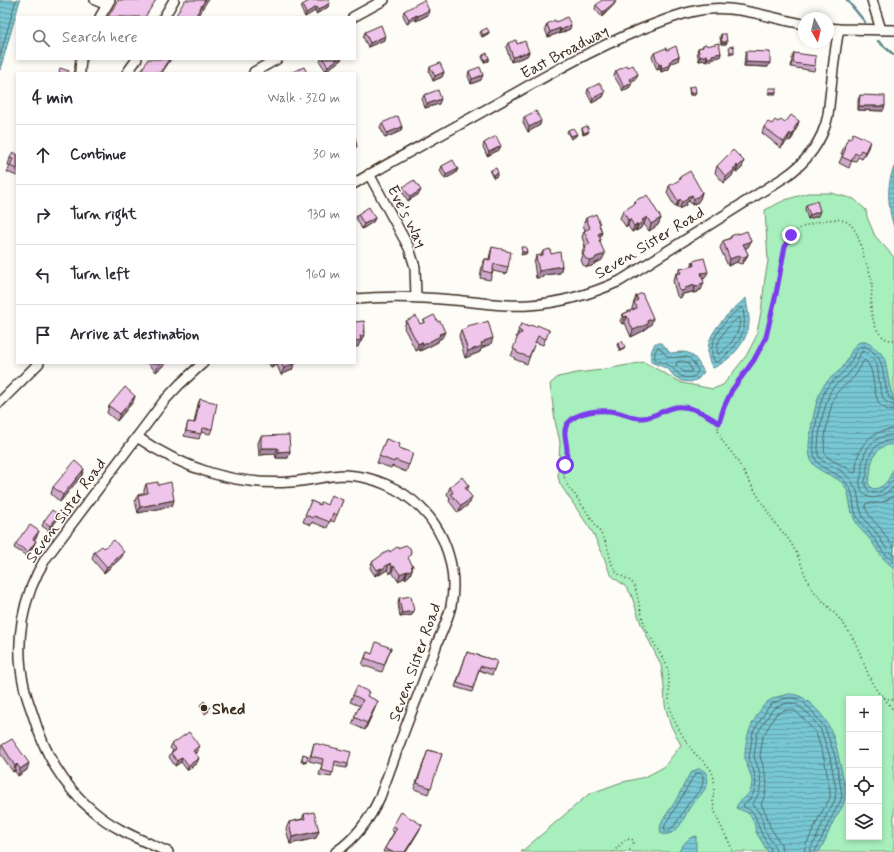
<!DOCTYPE html>
<meta charset="utf-8">
<style>
body{margin:0;font-family:Mynerve,sans-serif;background:#f7f7f7;color:#2b2b33}
.controls{position:absolute;right:12px;bottom:12px;display:grid;overflow:hidden;border-radius:0px;box-shadow:0 2px 6px #0003}
.controls button{width:36px;height:36px;display:grid;place-items:center;padding:0;border:0;border-bottom:1px solid #e1e1e2;background:#fff;color:#2b2b33;font:20px sans-serif}
.compass{position:absolute;left:798px;top:12px;width:36px;height:36px;border-radius:50%;background:#fff;box-shadow:0 2px 6px #0003;rotate:172deg}
.stop{position:absolute;width:12px;height:12px;margin:-9px;border:3px solid #7c3aed;border-radius:50%;background:#fff}
.stop.end{background:#7c3aed;border-color:#fff;box-shadow:0 1px 4px #0008}
.list{margin:0;padding:0;list-style:none}
h2{display:flex;justify-content:space-between;align-items:center;height:52px;margin:0;padding:0 16px;font-size:17px}
h2 small{font-size:13px;font-weight:400;color:#7c7c81}
.list li{display:grid;grid-template-columns:26px 1fr auto;gap:12px;align-items:center;box-sizing:border-box;height:60px;padding:0 16px;border-top:1px solid #e1e1e2}
.list b{display:block;font-size:15px;white-space:nowrap}
.list em{font-size:13px;font-style:normal;color:#7c7c81}
.icon{flex:none;width:22px;height:22px;fill:none;stroke:currentColor;stroke-width:2;stroke-linecap:round;stroke-linejoin:round}
.map{position:relative;flex:none;width:894px;height:852px;overflow:hidden}
.search{position:absolute;background:#fff;box-shadow:0 2px 6px #0003;left:16px;top:16px;width:340px;height:44px;display:flex;align-items:center;gap:10px;box-sizing:border-box;padding:0 14px;border-radius:0px;color:#7c7c81;font-size:15px}
.panel{position:absolute;background:#fff;box-shadow:0 2px 6px #0003;left:16px;top:72px;width:340px;height:292px;border-radius:0px}
.map>svg:first-child{display:block}
.green{fill:#a7efbc;stroke:#718c6d;fill-rule:evenodd}
.water{fill:url(#water-rules);stroke:#5f888b}
.lines{fill:none;stroke-linecap:round;stroke-linejoin:round}
.shore{stroke:#536967;stroke-width:1}
.stream{stroke:#5f888b;stroke-width:2.5}
.minor-casing{stroke:#3b2a1e;stroke-width:12}
.path{stroke:#3b2a1e;stroke-width:1.5;stroke-dasharray:1 3;stroke-linecap:butt}
.minor{stroke:#fdfcf7;stroke-width:9}
.wall{fill:#cea9cb;stroke:#3b2a1e}
.shaded-wall{fill:#a88aa5;stroke:#3b2a1e}
.building{fill:#f0c5ec;stroke:#3b2a1e}
.route{stroke:#7c3aed;stroke-width:5}
.poi-dot{fill:#3b2a1e;stroke:#fdfcf7;stroke-width:1.5}
.labels{text-anchor:middle;stroke-width:3;stroke-linejoin:round;paint-order:stroke}
.street-label{font-size:16px;fill:#3b2a1e;stroke:#fdfcf7}
.poi-label{font-size:16px;font-weight:bold;fill:#3b2a1e;stroke:#fdfcf7;text-anchor:start}
</style>
<div class="map">
<svg width="894" height="852" viewBox="0 0 894 852">
<defs>
<pattern id="water-rules" width="6" height="5" patternUnits="userSpaceOnUse"><rect width="6" height="5" fill="#77c7d4"/><path d="M0 2.5h6" fill="none" stroke="#63a2ab"/></pattern>
</defs>
<rect width="100%" height="100%" fill="#fdfcf7"/>
<filter id="ink" filterUnits="userSpaceOnUse"><feTurbulence type="fractalNoise" baseFrequency=".025" numOctaves="2"/><feDisplacementMap in="SourceGraphic" scale="8" xChannelSelector="R" yChannelSelector="G"/><feConvolveMatrix kernelMatrix="1 2 1 2 8 2 1 2 1" color-interpolation-filters="sRGB"/></filter>
<g filter="url(#ink)">
<path class="green" d="M808,193H831L854,199L866,210L867,217L875,236L894,257V852H521L589,794L619,783L645,777L664,767L681,745L670,724L665,705L664,686L661,665L641,624L631,594L625,586L617,580L610,574L604,557L593,533L560,484L558,476L560,442L555,421L550,384L558,377L577,373L601,370L644,362L682,383L713,389L723,385L746,356L756,337L761,312L765,278L768,261L765,210L785,200ZM849,699H879V837H849Z"/>
<g class="water">
<polygon points="0,0 20,0 0,70"/>
<path d="M894,167V227C888,209 886,185 894,167Z"/>
<path d="M746,298C747,308 751,319 748,329C744,346 728,362 713,368C710,363 707,357 708,350C708,330 732,310 746,298Z"/>
<path d="M860,342H866L871,345L880,352L885,360L889,383L894,402V445C881,443 873,454 871,466C870,472 871,476 868,482L869,485L873,489C886,488 889,478 894,468V570C891,565 887,562 884,559C877,552 874,543 867,536C863,532 859,528 856,522C848,511 852,496 844,485C836,475 822,474 814,465C810,460 809,453 809,447C809,434 816,399 822,388C826,381 833,376 839,371C849,363 850,346 860,342Z"/>
<path d="M655,343H662L670,353C674,353 678,352 683,352C694,352 699,364 704,372L698,379L691,382L682,381L674,376L668,369L651,362C650,355 652,349 655,343Z"/>
<path d="M789,694C801,695 802,697 811,704C834,724 836,745 842,773C844,781 846,789 845,797C844,808 836,815 832,824C828,834 824,843 819,852H768L756,832L754,822L750,815L746,812L736,808C739,797 751,799 752,783C752,775 747,767 745,759C744,755 747,736 749,732C750,726 762,706 766,703C773,697 781,696 789,694Z"/>
<path d="M697,769C702,769 705,770 707,775C711,788 697,798 690,807C685,815 682,826 674,831C671,834 667,835 662,834L661,833L660,828L662,821L675,802L689,775L692,772Z"/>
<path d="M696,836V852H678C683,846 687,837 696,836Z"/>
</g>
<g class="lines">
<g class="shore">
<polyline points="0,56 16,0"/>
<path d="M741,308L743,309C747,329 742,340 727,354C724,357 720,362 715,362C703,345 726,317 741,308Z"/>
<path d="M738,318L740,320C739,335 731,344 720,354H718C713,343 729,324 738,318Z"/>
<path d="M658,347C662,349 663,353 667,356C675,361 684,352 691,360C694,363 696,367 698,370C697,374 696,376 692,377C680,380 678,372 670,366C666,363 659,362 655,359C654,356 655,350 658,347Z"/>
<polygon points="683,361 688,363 692,370 691,372 684,372 676,365 677,362"/>
<path d="M894,400L890,399C888,396 887,392 886,387C881,368 885,358 865,346L859,347C854,352 853,359 849,365C847,368 845,370 843,372C838,378 830,382 826,389C819,401 809,449 816,460C823,472 840,472 847,484C855,495 852,504 856,515C860,523 866,528 871,535C876,540 879,546 883,552C887,556 891,559 894,563"/>
<path d="M894,405C876,404 881,375 876,363C875,360 872,358 870,356C867,353 865,352 862,351L855,365L848,375L834,386L830,392L823,414L819,435L818,447V453L819,457L823,461L843,472L851,480L857,491L860,508L863,517L869,525L875,531L886,548L894,556"/>
<path d="M894,411C867,410 879,374 866,361L864,360C860,367 857,375 850,381C845,386 838,389 835,396C831,404 820,449 826,455C830,461 841,464 847,468C850,470 851,472 854,473L856,472C855,448 870,430 894,429"/>
<path d="M894,435C875,435 863,448 862,467C861,470 862,469 862,473C861,477 859,480 860,485C865,506 884,497 894,487"/>
<path d="M894,440C878,440 868,451 867,468C866,470 867,472 867,474C867,477 864,479 865,483C865,485 867,489 869,491C877,498 889,485 894,479"/>
<path d="M894,495C886,502 877,505 867,503L865,505C867,515 874,521 881,529C885,535 889,542 894,548"/>
<polygon points="698,773 701,773 703,776 703,782 701,789 688,804 675,825 669,830 665,830 664,828 666,823 678,804 693,777"/>
<path d="M771,852V849C767,843 763,838 761,832C755,820 758,813 744,807L743,805L751,798L754,791L756,783L754,772L749,758L753,732L769,706L775,702L783,699L790,698L798,699L803,702L812,711L825,728L835,756L841,789L842,796L840,802L829,822L819,844L816,849L815,852"/>
<polyline points="776,852 775,847 764,829 762,819 759,812 752,805 759,793 761,783 759,770 754,757 757,734 772,710 777,707 784,704 790,703 796,704 809,714 821,730 830,757 836,789 835,800 824,820 815,841 811,847 810,852"/>
<polyline points="782,852 781,844 770,827 767,816 761,804 765,795 767,783 764,769 760,756 763,736 776,714 785,710 794,710 804,719 816,733 824,758 830,790 830,798 819,817 809,839 806,844 804,852"/>
</g>
<g class="stream">
<polyline points="847,0 865,22"/>
<polyline points="878,41 894,55"/>
</g>
<g class="minor-casing">
<g id="minor">
<polyline points="95,0 107,5 110,0"/>
<polyline points="872,0 881,30"/>
<polyline points="100,17 107,5"/>
<polyline points="164,17 174,0"/>
<polyline points="353,17 384,0"/>
<polyline points="828,28 839,29 894,30"/>
<polyline points="254,72 277,59"/>
<polyline points="80,73 80,70 81,59"/>
<polyline points="127,73 137,59"/>
<polyline points="369,174 409,248 415,267 416,297"/>
<path d="M355,183C399,157 443,134 487,109C543,78 599,44 660,22C676,16 692,10 709,9C742,6 772,19 804,24"/>
<path d="M355,299C388,296 420,297 453,300C478,302 504,307 529,305C562,303 591,294 620,281L785,177C806,163 823,141 828,115C829,106 830,97 831,88C833,68 835,49 839,29"/>
<polyline points="0,402 39,363"/>
<path d="M137,437C182,468 235,486 290,482C309,481 327,475 345,475C373,476 400,488 420,507C446,532 458,571 451,606C448,618 443,630 438,641C432,658 425,676 419,693C405,727 393,762 380,797C370,819 356,838 336,852"/>
<path d="M168,852C142,840 115,830 93,811C62,785 45,754 33,715C30,706 26,696 24,686C14,643 22,596 46,558L164,401L180,384L203,363"/>
</g>
</g>
<g class="path">
<path d="M894,340C892,340 889,340 887,339C876,336 870,314 871,304C871,298 872,292 872,286C872,276 867,266 864,257C856,228 853,213 818,222C808,224 795,229 789,238C783,248 783,262 781,273C778,287 775,300 772,313C770,321 768,330 765,338C758,356 746,369 735,384C729,394 725,404 722,415C720,419 718,424 718,429C719,439 729,449 735,457C748,479 761,502 775,523C781,531 789,538 793,547C801,559 803,574 811,587C821,601 835,612 845,626C852,636 858,647 862,659C867,670 871,686 881,695C885,699 889,699 894,700"/>
<path d="M719,423C706,414 690,404 674,407C670,407 667,410 663,412C651,417 640,419 628,416C624,414 620,413 616,412C602,409 570,412 565,429C563,437 568,445 567,453C567,462 562,471 565,480C567,485 571,491 575,495C585,510 597,525 605,541C609,549 610,563 615,570C620,578 631,578 635,587L643,620L646,629L666,664C672,680 666,699 672,715C676,725 686,742 692,750C698,758 706,762 711,770C717,782 713,789 713,800C714,819 727,835 733,852"/>
<polyline points="884,698 894,711"/>
<polyline points="613,852 625,840 631,839 633,840 634,842 629,852"/>
</g>
<use href="#minor" class="minor"/>
</g>
<g class="wall">
<polygon points="330,3 328,7 316,14 315,11 305,17 301,9 302,5"/>
<polygon points="596,5 614,5 602,17 595,9"/>
<polygon points="404,11 428,15 416,21 415,19 407,24 403,15"/>
<polygon points="556,22 570,29 559,34 559,33 548,37 545,29 547,24"/>
<polygon points="481,31 489,32 488,34 482,37 480,33"/>
<polygon points="365,32 384,40 368,47 363,37"/>
<polygon points="721,34 727,42 726,44 721,44 720,37"/>
<polygon points="508,43 517,44 529,52 527,56 511,62 506,47"/>
<polygon points="703,45 707,46 721,53 720,57 711,59 711,61 706,62 706,60 699,61 697,52 698,48 702,47"/>
<polygon points="667,50 679,56 678,61 671,63 669,69 661,72 660,69 657,70 652,57 654,53"/>
<polygon points="746,51 768,67 744,66 745,55"/>
<polygon points="794,53 815,66 814,71 791,67 792,58"/>
<polygon points="483,55 489,58 489,61 484,62 482,57"/>
<polygon points="321,59 342,59 326,71 320,62"/>
<polygon points="430,67 444,72 442,77 433,81 429,71"/>
<polygon points="469,71 481,80 471,84 468,76"/>
<polygon points="616,71 636,79 631,81 630,87 623,91 614,76"/>
<polygon points="689,87 695,95 690,95 689,89"/>
<polygon points="588,89 605,92 603,97 592,103 587,93"/>
<polygon points="424,95 439,104 425,108 422,99"/>
<polygon points="860,95 883,111 858,110 858,100"/>
<polygon points="524,117 540,125 528,132 523,122"/>
<polygon points="799,121 793,137 790,141 788,140 781,148 762,133 764,127 778,122 785,123"/>
<polygon points="382,123 402,127 401,131 385,138 380,127"/>
<polygon points="582,128 588,133 583,135 582,130"/>
<polygon points="568,130 576,136 571,139 567,132"/>
<polygon points="850,139 870,141 862,159 858,157 856,161 852,160 849,168 839,163 843,154 841,154 844,147"/>
<polygon points="484,143 499,150 487,156 483,147"/>
<polygon points="733,150 742,168 736,173 735,172 733,173 732,176 724,183 715,173 717,166"/>
<polygon points="17,154 17,176 7,172 10,166 8,165 10,158"/>
<polygon points="442,166 456,173 445,179 440,171"/>
<polygon points="491,170 498,173 497,176 493,178 490,172"/>
<polygon points="680,177 702,192 700,199 699,200 698,202 692,205 689,201 686,203 686,205 679,209 677,206 675,207 667,193 669,186 679,181"/>
<polygon points="403,187 419,194 408,201 402,191"/>
<polygon points="635,201 661,218 658,225 649,231 644,224 642,225 641,228 636,231 635,230 632,232 628,226 626,227 620,218 623,211 634,205"/>
<polygon points="806,205 818,216 808,219 805,209"/>
<polygon points="358,214 375,218 373,222 362,229 356,218"/>
<polygon points="586,218 600,226 602,232 600,238 602,260 594,264 592,266 587,267 583,265 581,260 583,255 582,253 584,246 585,246 582,237 584,231 585,230 583,225"/>
<polygon points="739,234 751,241 748,247 745,249 748,254 745,261 742,264 738,263 737,262 728,266 720,248 723,241 730,238 731,236"/>
<polygon points="492,247 508,267 506,274 493,271 490,280 480,278 482,265 485,259 489,259 490,254"/>
<polygon points="543,251 551,254 562,266 560,273 544,275 543,277 536,278 534,263 536,256 541,255"/>
<polygon points="693,261 705,278 703,279 701,290 699,290 698,292 693,293 693,292 683,294 682,297 679,298 677,296 673,281 676,274 678,273 680,269 691,267"/>
<polygon points="636,296 651,325 647,327 645,330 631,337 625,323 622,324 620,321 623,314 632,310 632,308"/>
<polygon points="424,320 442,338 438,340 438,342 420,351 419,349 416,351 404,328 406,321 420,324 423,323"/>
<polygon points="521,324 529,327 536,327 549,330 543,345 535,342 527,364 514,359 515,358 511,356 518,338 516,337"/>
<polygon points="467,326 491,344 483,347 482,349 481,349 480,352 465,358 459,336 461,330 467,328"/>
<polygon points="618,343 625,347 624,349 620,351 617,345"/>
<polygon points="148,363 166,363 156,372"/>
<polygon points="269,363 297,363 294,364 292,370 281,375 277,365 271,368"/>
<polygon points="135,396 133,402 117,421 107,413 109,406"/>
<polygon points="200,399 212,429 210,434 201,432 199,439 184,436 188,422 194,423 198,404"/>
<polygon points="261,436 290,451 288,458 276,458 275,454 259,455 258,443"/>
<polygon points="386,439 399,448 413,453 406,472 392,466 391,468 377,463"/>
<polygon points="84,469 82,475 60,502 51,494 53,487"/>
<polygon points="146,484 174,500 172,506 138,513 135,501 138,495 144,493 144,490"/>
<polygon points="469,486 467,491 470,503 458,513 449,501 450,498 447,494 450,487"/>
<polygon points="343,500 334,522 330,520 327,528 312,522 311,525 303,522 311,501 320,505 327,505"/>
<polygon points="57,520 49,531 42,526 44,521"/>
<polygon points="24,533 37,536 34,540 34,545 27,556 14,548 16,544"/>
<polygon points="104,548 124,552 121,558 104,573 92,559 94,552"/>
<polygon points="390,552 409,560 413,566 410,575 405,579 404,578 398,581 392,572 390,574 387,570 379,575 378,574 375,576 370,568 372,562"/>
<polygon points="399,598 412,615 400,617 398,603"/>
<polygon points="391,648 382,672 362,665 367,652 372,654"/>
<polygon points="467,652 497,661 492,675 479,670 472,692 455,687"/>
<polygon points="353,695 368,696 375,708 365,730 352,724 360,706 350,702"/>
<polygon points="201,704 209,711 205,714 200,706"/>
<polygon points="314,743 348,764 346,768 334,766 331,777 319,775 322,764 309,761"/>
<polygon points="172,744 199,746 198,751 195,753 197,763 187,770 181,762 175,766 169,757 171,753 173,751 170,748"/>
<polygon points="2,745 27,770 18,776 15,771 13,772 0,753 0,750"/>
<polygon points="428,750 442,754 428,794 414,789"/>
<polygon points="303,754 308,756 306,763 301,762"/>
<polygon points="304,814 319,831 316,838 290,844 286,829 289,822 302,819"/>
<polygon points="422,825 420,829 406,852 383,852 385,848 394,832 391,830 393,826"/>
</g>
<g class="shaded-wall">
<polygon points="205,0 208,0 197,17 195,17"/>
<polygon points="616,1 614,5 602,17 603,12"/>
<polygon points="330,3 328,7 316,14 318,10"/>
<polygon points="316,7 315,11 305,17 306,13"/>
<polygon points="429,10 428,15 416,21 418,16"/>
<polygon points="417,15 415,19 407,24 409,19"/>
<polygon points="571,25 570,29 559,34 561,30"/>
<polygon points="560,28 559,33 548,37 550,32"/>
<polygon points="489,32 488,34 482,37 483,35"/>
<polygon points="385,36 384,40 368,47 370,43"/>
<polygon points="722,42 727,42 726,44 721,44"/>
<polygon points="529,52 527,56 511,62 513,57"/>
<polygon points="730,52 734,52 734,54 729,54"/>
<polygon points="721,53 720,57 711,59 711,61 706,62 708,58 712,55"/>
<polygon points="707,55 706,60 699,61 700,57"/>
<polygon points="679,56 678,61 671,63 669,69 661,72 662,68 672,59"/>
<polygon points="489,58 489,61 484,62 485,60"/>
<polygon points="169,59 171,59 162,73 160,73"/>
<polygon points="338,59 342,59 326,71 328,66"/>
<polygon points="746,62 770,63 768,67 744,66"/>
<polygon points="661,64 660,69 657,70 659,65"/>
<polygon points="444,72 442,77 433,81 435,76"/>
<polygon points="638,74 636,79 628,83 630,79"/>
<polygon points="483,75 481,80 471,84 472,79"/>
<polygon points="632,83 630,87 623,91 624,87"/>
<polygon points="605,92 603,97 592,103 593,98"/>
<polygon points="696,92 695,95 690,95 690,93"/>
<polygon points="769,92 776,92 776,94 768,94"/>
<polygon points="441,99 439,104 425,108 427,104"/>
<polygon points="859,106 885,106 883,111 858,110"/>
<polygon points="541,121 540,125 528,132 529,127"/>
<polygon points="799,121 797,128 791,136 794,129"/>
<polygon points="402,127 401,131 385,138 387,133"/>
<polygon points="589,131 588,133 583,135 584,133"/>
<polygon points="795,131 793,137 790,141 792,135"/>
<polygon points="790,133 788,140 781,148 784,142"/>
<polygon points="577,134 576,136 571,139 571,136"/>
<polygon points="870,141 868,148 862,159 865,152"/>
<polygon points="501,146 499,150 487,156 489,152"/>
<polygon points="744,161 742,168 736,173 738,167"/>
<polygon points="737,165 735,172 733,173 732,176 724,183 726,177 733,169"/>
<polygon points="458,169 456,173 445,179 446,175"/>
<polygon points="498,173 497,176 493,178 493,175"/>
<polygon points="421,190 419,194 408,201 410,197"/>
<polygon points="702,192 700,199 699,200 698,202 692,205 694,199"/>
<polygon points="692,195 689,201 686,203 686,205 679,209 682,202 687,197"/>
<polygon points="680,199 677,206 675,207 678,201"/>
<polygon points="820,211 818,216 808,219 810,215"/>
<polygon points="647,217 644,224 642,225 641,228 636,231 638,225 642,220"/>
<polygon points="375,218 373,222 362,229 364,224"/>
<polygon points="661,218 658,225 649,231 651,224"/>
<polygon points="630,219 628,226 626,227 628,220"/>
<polygon points="637,224 635,230 632,232 634,226"/>
<polygon points="602,232 599,239 598,234"/>
<polygon points="751,241 748,247 741,251 743,244"/>
<polygon points="522,252 527,252 526,254 521,255"/>
<polygon points="605,254 602,260 594,264 592,266 587,267 590,261 596,257"/>
<polygon points="748,254 745,261 742,264 745,257"/>
<polygon points="740,255 737,262 728,266 730,259"/>
<polygon points="562,266 560,273 544,275 543,277 536,278 539,271 545,269"/>
<polygon points="708,272 705,278 699,280 701,273"/>
<polygon points="704,283 701,290 699,290 698,292 693,293 695,287 700,284"/>
<polygon points="695,285 693,292 683,294 682,297 679,298 681,291 685,288"/>
<polygon points="627,316 625,323 622,324 624,317"/>
<polygon points="653,318 651,325 647,327 645,330 631,337 633,330 647,321"/>
<polygon points="365,329 363,335 364,335 361,342 360,342 358,347 355,347 355,341 363,330"/>
<polygon points="445,332 442,338 438,340 438,342 420,351 423,345"/>
<polygon points="493,338 491,344 483,347 482,349 481,349 480,352 465,358 468,351 481,343 484,341"/>
<polygon points="422,342 419,349 416,351 418,344"/>
<polygon points="625,347 624,349 620,351 620,349"/>
<polygon points="160,363 166,363 156,372 158,365"/>
<polygon points="273,363 278,363 277,365 271,368"/>
<polygon points="291,363 297,363 294,364 292,370 281,375 284,368"/>
<polygon points="135,396 133,402 117,421 120,414"/>
<polygon points="261,448 278,448 275,454 259,455"/>
<polygon points="290,451 288,458 276,458 278,452"/>
<polygon points="84,469 82,475 60,502 63,495"/>
<polygon points="472,497 470,503 458,513 461,506"/>
<polygon points="174,500 172,506 138,513 140,507"/>
<polygon points="59,515 57,520 49,531 50,526"/>
<polygon points="39,531 37,536 32,544 33,539"/>
<polygon points="36,541 34,545 27,556 28,552"/>
<polygon points="124,552 121,558 104,573 107,567"/>
<polygon points="390,563 387,570 379,575 382,569"/>
<polygon points="394,566 392,572 390,574 392,567"/>
<polygon points="413,566 410,575 405,579 407,572 411,567"/>
<polygon points="381,568 378,574 375,576 377,570"/>
<polygon points="407,571 404,578 398,581 400,574"/>
<polygon points="414,611 412,615 400,617 402,613"/>
<polygon points="378,701 375,708 365,730 367,723"/>
<polygon points="199,746 198,751 192,755 193,751"/>
<polygon points="182,757 181,762 175,766 177,761"/>
<polygon points="199,758 197,763 187,770 188,766"/>
<polygon points="29,763 27,770 18,776 20,769"/>
<polygon points="17,764 15,771 13,772 15,766"/>
<polygon points="422,825 420,829 406,852 405,852"/>
<polygon points="319,831 316,838 290,844 292,837"/>
</g>
<g class="building">
<polygon points="118,0 156,0 145,17 108,17"/>
<polygon points="185,0 205,0 195,17 175,17"/>
<polygon points="311,0 328,0 330,3 318,10 316,7 306,13 302,5"/>
<polygon points="424,0 429,10 418,16 417,15 409,19 404,11"/>
<polygon points="602,0 615,0 616,1 603,12 596,5"/>
<polygon points="567,17 571,25 561,30 560,28 550,32 547,24 555,20 556,22"/>
<polygon points="381,25 385,36 370,43 365,32"/>
<polygon points="487,28 489,32 483,35 481,31"/>
<polygon points="721,34 726,34 727,42 722,42"/>
<polygon points="516,40 517,44 525,41 529,52 513,57 508,43"/>
<polygon points="719,43 721,53 712,55 712,57 708,58 707,55 700,57 698,48 703,47 703,45 706,44 707,46"/>
<polygon points="676,46 679,56 672,59 672,60 669,62 670,65 662,68 661,64 659,65 654,53 666,48 667,50"/>
<polygon points="734,46 734,52 730,52 729,47"/>
<polygon points="746,51 770,52 770,63 746,62"/>
<polygon points="487,53 489,58 485,60 483,55"/>
<polygon points="794,53 816,56 815,66 793,63"/>
<polygon points="148,59 169,59 160,73 140,73"/>
<polygon points="323,59 338,59 328,66"/>
<polygon points="440,63 444,72 435,76 430,67"/>
<polygon points="627,65 628,67 633,65 638,74 630,79 632,83 624,87 616,71"/>
<polygon points="304,67 307,73 290,73"/>
<polygon points="480,67 483,75 472,79 469,71"/>
<polygon points="60,68 69,71 68,73 59,73"/>
<polygon points="600,83 605,92 593,98 588,89"/>
<polygon points="695,86 696,92 690,93 689,87"/>
<rect x="769" y="88" width="7" height="4"/>
<polygon points="438,90 441,99 427,104 424,95"/>
<polygon points="860,95 885,96 885,106 859,106"/>
<polygon points="536,111 541,121 529,127 524,117"/>
<polygon points="791,115 799,121 794,129 795,131 792,135 790,133 784,142 764,127 768,122 772,124 775,120 778,122 781,120 785,123"/>
<polygon points="398,116 402,127 387,133 382,123"/>
<polygon points="587,126 589,131 584,133 582,128"/>
<polygon points="573,128 577,134 571,136 568,130"/>
<polygon points="853,133 870,141 865,152 861,150 858,155 855,153 851,161 842,157 846,148 844,147 848,138 850,139"/>
<polygon points="496,136 501,146 489,152 484,143"/>
<polygon points="355,137 357,147 355,147"/>
<polygon points="733,150 744,161 738,167 737,165 733,169 734,170 726,177 717,166"/>
<polygon points="13,152 17,154 17,169 10,166 13,159 10,158"/>
<polygon points="453,160 458,169 446,175 442,166"/>
<polygon points="496,168 498,173 493,175 491,170"/>
<polygon points="690,171 702,192 700,194 700,195 694,199 692,195 687,197 688,199 682,202 680,199 678,201 669,186 681,179 680,177"/>
<polygon points="414,180 421,190 410,197 403,187"/>
<polygon points="647,195 661,218 651,224 647,217 642,220 644,221 638,225 637,224 634,226 630,219 628,220 623,211 636,203 635,201 642,197 643,198"/>
<polygon points="817,201 820,211 810,215 806,205"/>
<polygon points="369,207 375,218 364,224 358,214"/>
<polygon points="596,214 600,224 599,225 602,232 598,234 601,240 599,240 605,254 596,257 594,260 590,261 585,258 583,254 586,248 584,246 590,244 584,231 590,228 586,218"/>
<polygon points="747,231 751,241 743,244 748,254 745,257 740,257 740,255 730,259 723,241 731,238 731,236 738,233 739,234"/>
<polygon points="492,247 506,250 506,251 511,252 508,267 494,264 492,273 483,271 485,259 490,260"/>
<polygon points="521,247 526,247 527,252 522,252"/>
<polygon points="550,249 551,254 560,252 562,266 545,269 545,270 539,271 536,256 543,255 543,251"/>
<polygon points="704,258 708,272 701,273 704,283 700,284 701,285 695,287 695,285 685,288 685,290 681,291 679,289 676,274 681,273 680,269 694,266 693,261"/>
<polygon points="642,293 653,318 647,321 648,324 633,330 627,316 624,317 623,314 637,308 634,302 638,300 636,296"/>
<polygon points="434,315 438,322 440,321 445,332 439,334 440,336 423,345 422,342 418,344 406,321 416,316 420,324 425,322 424,320"/>
<polygon points="364,321 365,329 363,330 364,335 360,336 361,340 355,341 355,322"/>
<polygon points="488,321 493,338 484,341 485,342 481,343 482,346 468,351 461,330 468,328 467,326 479,323 480,324"/>
<polygon points="521,324 529,327 530,325 536,327 537,325 549,330 546,339 538,336 529,357 517,353 517,351 513,349 519,333 521,334 522,332 518,330"/>
<polygon points="622,341 625,347 620,349 618,343"/>
<polygon points="281,363 295,363 284,368"/>
<polygon points="125,387 135,396 120,414 109,406"/>
<polygon points="200,399 217,403 212,429 202,428 201,434 186,431 188,422 195,423"/>
<polygon points="289,435 290,451 278,452 278,448 261,448 261,436"/>
<polygon points="386,439 400,444 399,448 413,453 409,465 395,460 394,462 379,456"/>
<polygon points="75,461 84,469 63,495 53,487"/>
<polygon points="462,477 469,486 465,488 472,497 461,506 451,494 453,493 450,487"/>
<polygon points="158,482 158,485 171,482 174,500 140,507 138,495 148,493 146,484"/>
<polygon points="331,495 343,500 337,515 333,513 330,522 314,516 313,518 305,515 311,501 320,505 321,502 327,505"/>
<polygon points="52,510 59,515 50,526 44,521"/>
<polygon points="30,525 39,531 33,539 36,541 28,552 16,544 23,533 24,533"/>
<polygon points="114,540 124,552 107,567 94,552 102,546 104,548"/>
<polygon points="406,545 410,548 411,551 410,556 408,558 413,566 411,567 413,569 407,572 407,571 400,574 394,566 392,567 390,563 382,569 381,568 377,570 372,562 389,550 390,552 397,547 398,548 403,546"/>
<polygon points="411,596 414,611 402,613 399,598"/>
<polygon points="376,642 391,648 384,665 365,658 367,652 372,654"/>
<polygon points="467,652 497,661 494,670 480,666 473,688 457,683"/>
<polygon points="357,686 369,692 367,696 378,701 367,723 354,717 363,700 353,695"/>
<polygon points="204,701 210,708 206,711 201,704"/>
<polygon points="189,732 199,746 193,751 199,758 188,766 182,757 177,761 171,753 176,749 172,744"/>
<polygon points="12,739 29,763 20,769 17,764 15,766 2,745"/>
<polygon points="314,743 351,752 348,764 335,761 333,773 321,770 323,759 311,756"/>
<polygon points="428,750 442,754 431,788 417,783"/>
<polygon points="303,754 308,756 307,761 302,760"/>
<polygon points="314,812 319,831 292,837 289,822 305,819 304,814"/>
<polygon points="401,812 422,825 405,852 392,852 385,848 397,828 393,826"/>
</g>
</g>
<g class="lines" filter="url(#ink)">
<path class="route" d="M565,465C566,461 567,457 567,453C568,443 561,432 568,423C577,411 602,409 616,412C625,414 633,419 643,418C657,417 668,405 683,407C696,408 708,416 719,423L724,407L732,390L754,360L766,337L776,294L785,246L791,235"/>
</g>
<circle class="poi-dot" cx="204" cy="708" r="4"/>
<g class="labels">
<g class="street-label">
<text transform="translate(564 51) rotate(-28)" y="6">East Broadway</text>
<text transform="translate(408 216) rotate(63)" y="6">Eve's Way</text>
<text transform="translate(649 242) rotate(-31)" y="6">Seven Sister Road</text>
<text transform="translate(65 510) rotate(-54)" y="6">Seven Sister Road</text>
<text transform="translate(414 662) rotate(-70)" y="6">Seven Sister Road</text>
</g>
<g class="poi-label">
<text x="212" y="714">Shed</text>
</g>
</g>
</svg>
<div class="controls">
<button>+</button>
<button>−</button>
<button><svg class="icon" aria-label="locate" viewBox="0 0 24 24"><circle cx="12" cy="12" r="6"/><path d="M12 2v4M12 18v4M2 12h4M18 12h4"/></svg></button>
<button><svg class="icon" aria-label="layers" viewBox="0 0 24 24"><path d="M12 4l9 5-9 5-9-5zM3 14l9 5 9-5"/></svg></button>
</div>
<svg class="compass" viewBox="-18 -18 36 36"><path d="M0-13l5 13h-10z" fill="#e53935"/><path d="M0 13l5-13h-10z" fill="#7c7c81"/></svg>
<div class="stop" style="left:565px;top:465px"></div>
<div class="stop end" style="left:791px;top:235px"></div>
<div class="search"><svg class="icon" aria-label="search" viewBox="0 0 24 24"><circle cx="10" cy="10" r="6"/><path d="M15 15l6 6"/></svg>Search here</div>
<section class="panel">
<h2>4 min<small>Walk · 320 m</small></h2>
<ul class="list">
<li><svg class="icon" aria-label="ahead" viewBox="0 0 24 24"><path d="M12 20V5M6 11l6-6 6 6"/></svg><div><b>Continue</b></div><em>30 m</em></li>
<li><svg class="icon" aria-label="right" viewBox="0 0 24 24"><path d="M7 20v-9h11M14 6l5 5-5 5"/></svg><div><b>Turn right</b></div><em>130 m</em></li>
<li><svg class="icon" aria-label="left" viewBox="0 0 24 24"><path d="M17 20v-9H6M10 6l-5 5 5 5"/></svg><div><b>Turn left</b></div><em>160 m</em></li>
<li><svg class="icon" aria-label="arrive" viewBox="0 0 24 24"><path d="M6 21V4h12l-3 4 3 4H6"/></svg><div><b>Arrive at destination</b></div></li>
</ul>
</section>
</div>
